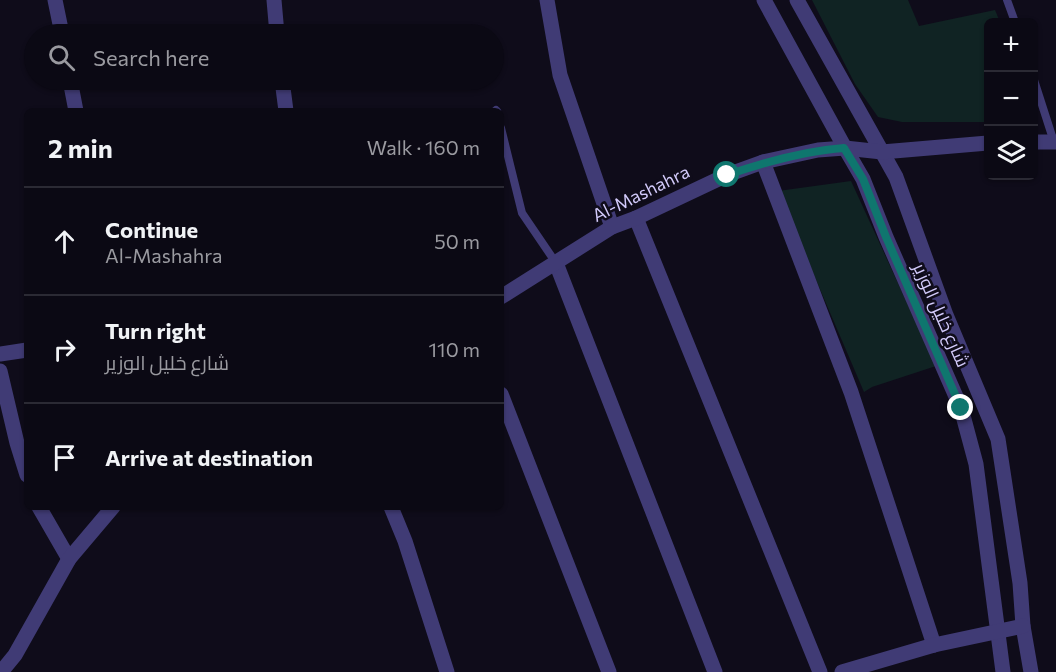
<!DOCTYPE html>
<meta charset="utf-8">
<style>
body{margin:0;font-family:Commissioner,Cairo,sans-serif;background:#14121d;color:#f1f3f6}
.controls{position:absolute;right:18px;top:18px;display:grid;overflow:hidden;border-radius:9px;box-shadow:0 2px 4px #0004}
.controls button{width:54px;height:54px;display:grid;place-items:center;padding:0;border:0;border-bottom:2px solid #2b2a34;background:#0b0914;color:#f1f3f6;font:30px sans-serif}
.stop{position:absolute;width:18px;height:18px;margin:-14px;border:4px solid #0f766e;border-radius:50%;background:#fff}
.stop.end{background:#0f766e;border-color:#fff;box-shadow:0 2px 6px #0008}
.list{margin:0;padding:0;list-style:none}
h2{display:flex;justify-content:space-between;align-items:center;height:78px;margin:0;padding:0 24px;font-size:26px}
h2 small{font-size:20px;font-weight:400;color:#9a9aa0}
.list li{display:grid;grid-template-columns:39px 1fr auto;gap:18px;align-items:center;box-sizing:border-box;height:108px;padding:0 24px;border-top:2px solid #2b2a34}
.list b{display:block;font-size:22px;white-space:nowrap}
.list p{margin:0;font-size:20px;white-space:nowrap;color:#9a9aa0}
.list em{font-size:20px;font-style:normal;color:#9a9aa0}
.icon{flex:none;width:33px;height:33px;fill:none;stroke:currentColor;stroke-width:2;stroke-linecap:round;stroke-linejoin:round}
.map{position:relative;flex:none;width:1056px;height:672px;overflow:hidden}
.search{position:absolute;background:#0b0914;box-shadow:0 2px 4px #0004;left:24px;top:24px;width:480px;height:66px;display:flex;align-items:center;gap:15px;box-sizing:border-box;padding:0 21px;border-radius:33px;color:#9a9aa0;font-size:22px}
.panel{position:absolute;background:#0b0914;box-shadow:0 2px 4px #0004;left:24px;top:108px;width:480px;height:402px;border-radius:9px}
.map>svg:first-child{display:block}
.green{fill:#102323}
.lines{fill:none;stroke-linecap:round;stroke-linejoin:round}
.lane{stroke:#403b75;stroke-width:8}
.street{stroke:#403b75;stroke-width:15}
.route{stroke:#0f766e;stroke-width:8}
.labels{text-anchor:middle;stroke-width:5;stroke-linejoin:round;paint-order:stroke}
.street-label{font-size:18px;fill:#d2cafa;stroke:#0f0c1a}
</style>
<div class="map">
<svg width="1056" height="672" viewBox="0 0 1056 672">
<rect width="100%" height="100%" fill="#0f0c1a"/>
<g class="green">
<polygon points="812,0 908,0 919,26 995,10 1000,22 988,22 988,122 902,122 878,117 855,84"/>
<polygon points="851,181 936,366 872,387 864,392 778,191"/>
</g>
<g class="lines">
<g class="lane">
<polyline points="1007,0 1015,22"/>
<polyline points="1034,80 1054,142"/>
<polyline points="496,110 497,111"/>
<polyline points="501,128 522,213 556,263"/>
</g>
<g class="street">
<polyline points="55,0 62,34"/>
<polyline points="274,0 277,34"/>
<polyline points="547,0 560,75 612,227"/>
<polyline points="764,0 845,148 863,179 886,237 961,408 976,464 1003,672"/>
<polyline points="797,0 896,177 946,315 998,439 1020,583 1023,626 1031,672"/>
<polyline points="70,80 76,111"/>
<polyline points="282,80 286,111"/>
<polyline points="1034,142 1056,142"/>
<polyline points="763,162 851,392 934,645"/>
<polyline points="636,218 820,672"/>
<polyline points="556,263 715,672"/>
<polyline points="501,297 612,227 636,218 727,175 763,162 818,150 845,148 882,152 988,143"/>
<polyline points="0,354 27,350"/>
<polyline points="0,371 17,443 27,475"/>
<polyline points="501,394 609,672"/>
<polyline points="39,507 69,559"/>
<polyline points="391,507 405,541 447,672"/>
<polyline points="1,672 15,655 69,559 113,507"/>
<polyline points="842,672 934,645 1023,626"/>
</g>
</g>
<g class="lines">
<path class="route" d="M727,175C765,162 804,151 844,148L863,179L886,237L961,408"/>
</g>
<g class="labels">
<g class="street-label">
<text transform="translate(641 194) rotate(-26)" y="6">Al-Mashahra</text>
<text transform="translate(941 315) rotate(66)" y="6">شارع خليل الوزير</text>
</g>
</g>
</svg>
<div class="controls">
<button>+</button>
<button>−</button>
<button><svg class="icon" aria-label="layers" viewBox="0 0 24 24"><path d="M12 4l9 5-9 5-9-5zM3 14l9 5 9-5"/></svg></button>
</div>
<div class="stop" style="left:727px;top:175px"></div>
<div class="stop end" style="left:961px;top:408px"></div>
<div class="search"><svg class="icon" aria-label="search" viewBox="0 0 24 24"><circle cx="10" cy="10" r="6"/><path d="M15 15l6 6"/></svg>Search here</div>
<section class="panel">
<h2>2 min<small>Walk · 160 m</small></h2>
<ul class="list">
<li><svg class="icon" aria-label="ahead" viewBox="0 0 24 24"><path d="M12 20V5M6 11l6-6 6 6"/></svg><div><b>Continue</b><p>Al-Mashahra</p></div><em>50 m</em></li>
<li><svg class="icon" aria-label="right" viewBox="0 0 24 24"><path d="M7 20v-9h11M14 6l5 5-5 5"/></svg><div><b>Turn right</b><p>شارع خليل الوزير</p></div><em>110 m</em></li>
<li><svg class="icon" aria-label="arrive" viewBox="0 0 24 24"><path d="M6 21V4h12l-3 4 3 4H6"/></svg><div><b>Arrive at destination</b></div></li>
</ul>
</section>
</div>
